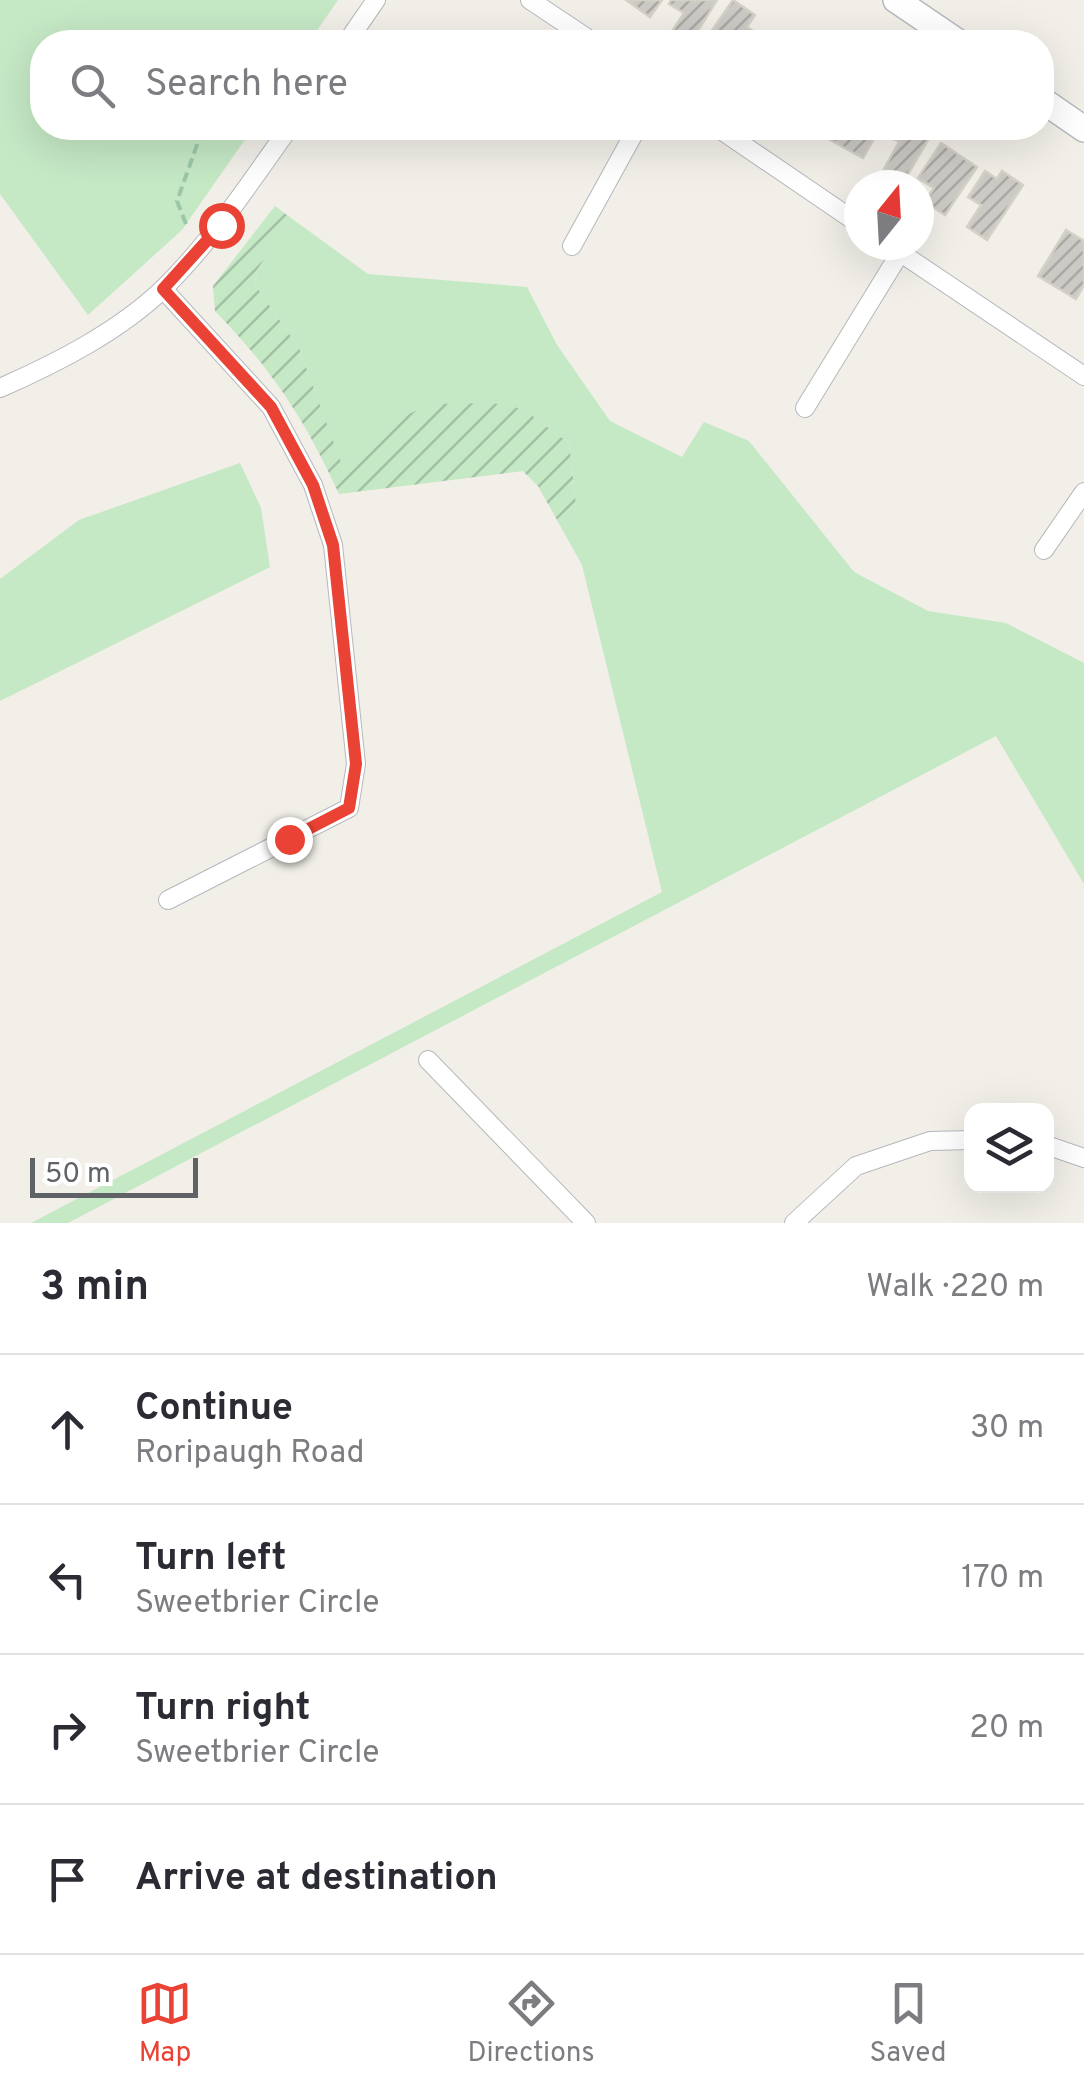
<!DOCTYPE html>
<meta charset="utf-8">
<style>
body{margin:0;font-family:Overpass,sans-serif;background:#f7f7f7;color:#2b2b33}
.controls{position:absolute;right:30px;bottom:30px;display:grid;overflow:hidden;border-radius:20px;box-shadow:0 10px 40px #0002}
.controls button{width:90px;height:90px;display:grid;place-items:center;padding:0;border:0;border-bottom:2px solid #e1e1e2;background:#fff;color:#2b2b33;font:50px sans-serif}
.compass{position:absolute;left:844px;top:170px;width:90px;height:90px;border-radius:50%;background:#fff;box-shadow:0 10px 40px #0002;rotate:18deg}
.scale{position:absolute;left:30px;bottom:25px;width:168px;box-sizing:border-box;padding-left:10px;border:5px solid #5f6368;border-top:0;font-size:28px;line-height:35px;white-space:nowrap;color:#5f6368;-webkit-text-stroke:8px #fff;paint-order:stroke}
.stop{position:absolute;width:30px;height:30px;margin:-22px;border:8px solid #ea4335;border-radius:50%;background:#fff}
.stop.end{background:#ea4335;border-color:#fff;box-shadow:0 2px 10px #0008}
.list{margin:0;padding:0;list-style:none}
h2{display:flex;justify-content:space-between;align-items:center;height:130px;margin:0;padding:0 40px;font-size:42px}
h2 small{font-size:32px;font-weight:400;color:#7c7c81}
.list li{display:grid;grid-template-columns:65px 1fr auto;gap:30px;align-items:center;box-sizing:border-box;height:150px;padding:0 40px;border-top:2px solid #e1e1e2}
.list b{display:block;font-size:38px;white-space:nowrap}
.list p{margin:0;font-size:32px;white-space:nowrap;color:#7c7c81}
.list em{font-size:32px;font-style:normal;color:#7c7c81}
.icon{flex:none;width:55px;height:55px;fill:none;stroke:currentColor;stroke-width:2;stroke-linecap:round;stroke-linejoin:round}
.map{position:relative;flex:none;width:1084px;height:1223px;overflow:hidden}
.search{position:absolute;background:#fff;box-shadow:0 10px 40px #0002;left:30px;right:30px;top:30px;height:110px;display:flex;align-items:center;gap:25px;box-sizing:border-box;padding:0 35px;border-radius:40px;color:#7c7c81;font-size:38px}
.sheet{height:730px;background:#fff}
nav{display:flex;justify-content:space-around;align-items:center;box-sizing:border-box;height:140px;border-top:2px solid #e1e1e2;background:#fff;font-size:28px;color:#7c7c81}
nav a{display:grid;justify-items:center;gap:5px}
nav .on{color:#ea4335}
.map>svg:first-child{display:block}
.green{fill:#c5e8c5}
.garden{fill:url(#garden-furrows)}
.building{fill:url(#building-hatch);stroke:#d6d1c6;stroke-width:2.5}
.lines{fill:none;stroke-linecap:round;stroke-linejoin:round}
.street-casing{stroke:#b5b8bc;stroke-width:20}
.secondary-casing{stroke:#b6babf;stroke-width:28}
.path{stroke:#9cc7a9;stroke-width:4;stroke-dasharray:10 5;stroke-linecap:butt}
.street{stroke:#fff;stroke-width:18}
.secondary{stroke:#fff;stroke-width:25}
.route{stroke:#ea4335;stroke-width:12}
</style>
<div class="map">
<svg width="1084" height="1223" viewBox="0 0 1084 1223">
<defs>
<pattern id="garden-furrows" width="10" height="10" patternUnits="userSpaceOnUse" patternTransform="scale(2.5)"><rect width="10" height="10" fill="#c5e8c5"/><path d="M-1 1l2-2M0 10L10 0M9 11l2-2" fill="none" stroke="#a3c0a4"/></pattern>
<pattern id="building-hatch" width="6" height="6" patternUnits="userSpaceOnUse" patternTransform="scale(2.5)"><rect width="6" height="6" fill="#cccac5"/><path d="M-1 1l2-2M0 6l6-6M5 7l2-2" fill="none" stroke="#a9a8a4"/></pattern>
</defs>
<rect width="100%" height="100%" fill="#f1efe8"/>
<g class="green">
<polygon points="0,0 338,0 309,42 42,42 42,128 253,128 182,230 88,315 0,194"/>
<polygon points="291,218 368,274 527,287 557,345 610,421 682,457 704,422 749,441 854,572 928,611 1006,623 1084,663 1084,884 996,736 68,1223 31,1223 662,892 582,565 557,520 576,504 569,443 523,409 380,428 343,469 299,348 255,285 257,270"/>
<polygon points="240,463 261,508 270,567 0,701 0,579 79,520"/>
</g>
<path class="garden" d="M275,206L291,218L257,270L255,285L299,348L343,468L380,428L430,404L493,403L523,409L569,443L576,504L557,520L538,486L523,471L339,494C304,418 273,371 215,311L213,286Z"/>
<g class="building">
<polygon points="626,0 662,0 650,17"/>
<polygon points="671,0 717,0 691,42 671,33 684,13 669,4"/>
<polygon points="733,0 755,15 747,27 759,35 754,42 704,42"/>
<polygon points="831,128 880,128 863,158 825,137"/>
<polygon points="893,128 935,128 904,181 884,169 899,142 889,136"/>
<polygon points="941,143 977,167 945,215 925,202 934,188 918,178"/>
<polygon points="985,171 997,179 1002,171 1023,185 987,240 967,227 981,205 968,197"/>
<polygon points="1066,230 1084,241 1084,285 1076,299 1038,276"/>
</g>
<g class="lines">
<g class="street-casing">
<g id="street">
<polyline points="530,0 593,42"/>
<polyline points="347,42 376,0"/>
<polyline points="718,128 859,224"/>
<polyline points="889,245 1084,376"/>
<polyline points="572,246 637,128"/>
<polyline points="163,289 271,407 313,485 333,545 356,764 349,808 168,900"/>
<path d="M0,388C57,363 120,331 165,287C213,239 250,183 289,128"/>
<polyline points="805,408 900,253"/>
<polyline points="1044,550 1084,492"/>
<polyline points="428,1060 586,1223"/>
<polyline points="1046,1145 1084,1158"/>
<polyline points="794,1223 856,1166 930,1141 972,1140"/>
</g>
</g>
<g class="secondary-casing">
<g id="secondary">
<polyline points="896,0 958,42"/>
<polyline points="1042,100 1084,129"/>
</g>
</g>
<polyline class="path" points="186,224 177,201 203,128"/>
<use href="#street" class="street"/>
<use href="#secondary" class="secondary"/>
</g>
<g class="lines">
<polyline class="route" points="221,225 163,289 271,407 313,485 333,545 356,764 349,808 289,839"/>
</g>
</svg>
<div class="controls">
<button><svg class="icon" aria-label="layers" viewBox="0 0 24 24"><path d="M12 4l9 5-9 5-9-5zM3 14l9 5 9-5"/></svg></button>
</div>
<svg class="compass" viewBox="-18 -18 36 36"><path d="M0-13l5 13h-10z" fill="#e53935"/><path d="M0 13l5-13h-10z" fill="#7c7c81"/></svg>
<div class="scale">50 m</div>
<div class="stop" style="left:221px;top:225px"></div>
<div class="stop end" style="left:289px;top:839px"></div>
<div class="search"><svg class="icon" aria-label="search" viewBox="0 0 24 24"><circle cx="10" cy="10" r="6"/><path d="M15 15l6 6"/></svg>Search here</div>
</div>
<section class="sheet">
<h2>3 min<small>Walk · 220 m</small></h2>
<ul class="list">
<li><svg class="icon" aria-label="ahead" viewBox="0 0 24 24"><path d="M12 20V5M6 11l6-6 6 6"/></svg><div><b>Continue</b><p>Roripaugh Road</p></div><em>30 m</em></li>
<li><svg class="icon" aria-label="left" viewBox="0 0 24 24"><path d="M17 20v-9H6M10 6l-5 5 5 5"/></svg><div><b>Turn left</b><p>Sweetbrier Circle</p></div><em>170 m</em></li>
<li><svg class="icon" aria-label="right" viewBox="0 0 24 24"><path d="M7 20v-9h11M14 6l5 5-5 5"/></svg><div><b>Turn right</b><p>Sweetbrier Circle</p></div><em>20 m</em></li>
<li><svg class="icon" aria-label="arrive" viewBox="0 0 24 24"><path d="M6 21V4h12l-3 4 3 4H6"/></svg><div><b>Arrive at destination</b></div></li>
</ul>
</section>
<nav>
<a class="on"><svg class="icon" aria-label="map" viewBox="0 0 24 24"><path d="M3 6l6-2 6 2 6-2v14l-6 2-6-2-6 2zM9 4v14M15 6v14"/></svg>Map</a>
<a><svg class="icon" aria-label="directions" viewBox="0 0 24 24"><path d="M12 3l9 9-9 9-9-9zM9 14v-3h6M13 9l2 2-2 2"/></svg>Directions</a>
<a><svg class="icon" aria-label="saved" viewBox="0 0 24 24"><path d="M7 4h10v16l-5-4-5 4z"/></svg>Saved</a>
</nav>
